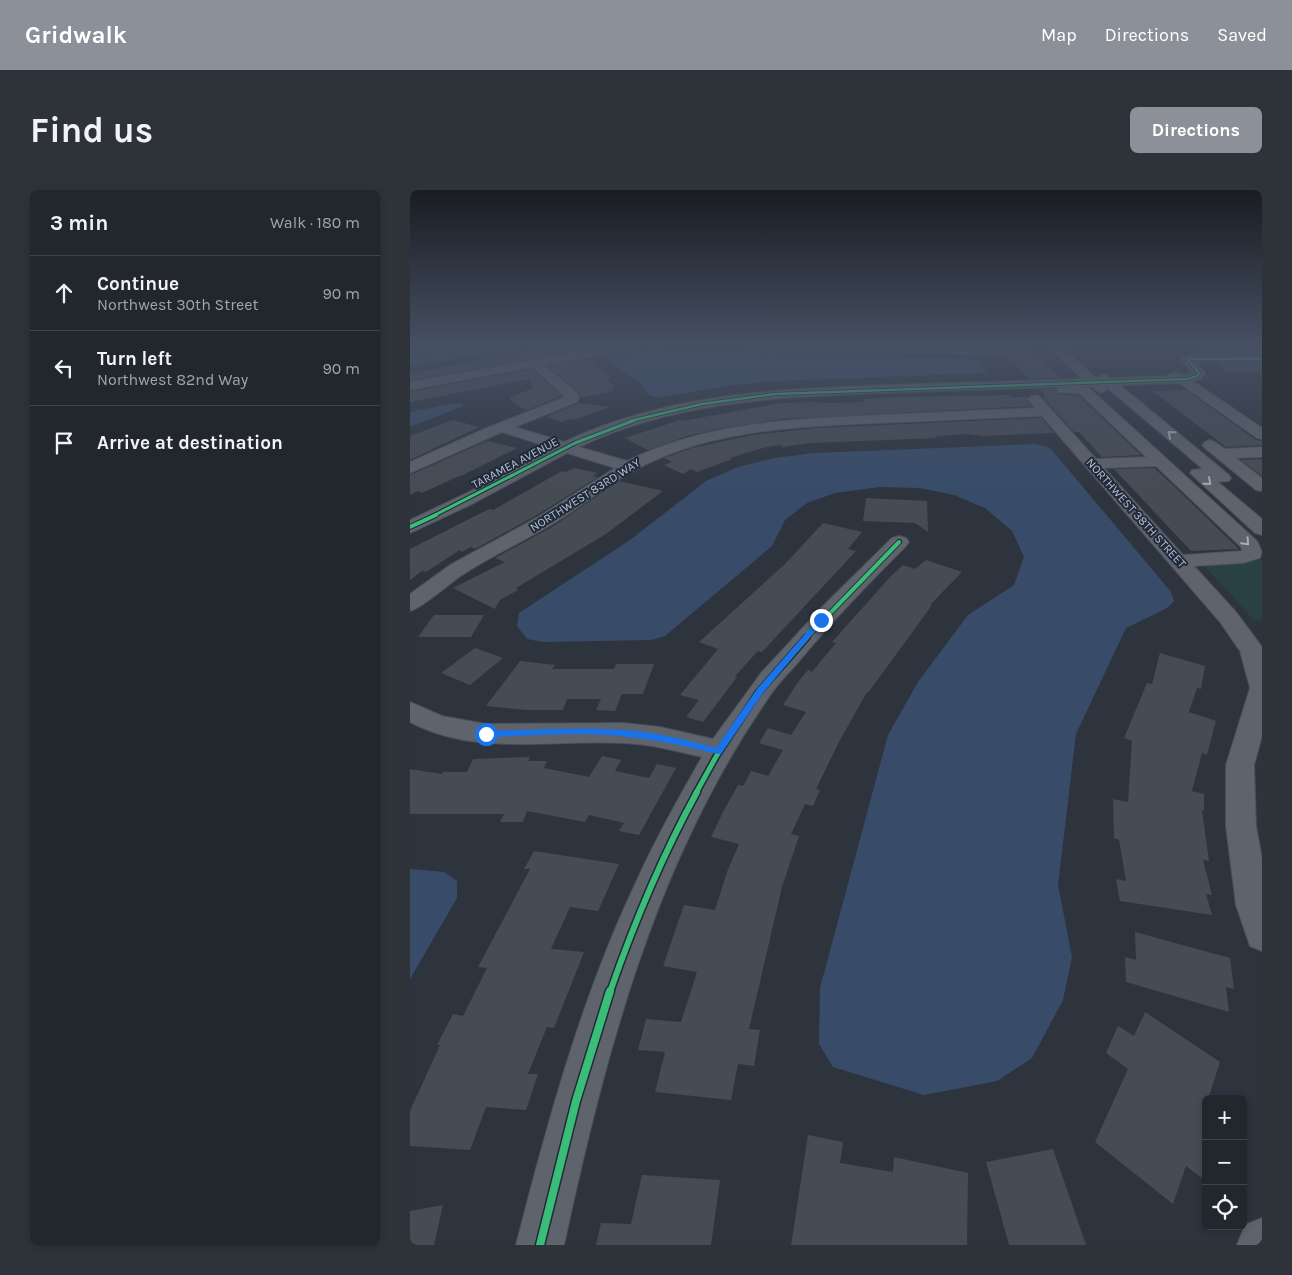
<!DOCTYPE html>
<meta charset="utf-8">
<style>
body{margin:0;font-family:Karla,sans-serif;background:#2e333a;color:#f1f3f6}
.controls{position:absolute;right:15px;bottom:15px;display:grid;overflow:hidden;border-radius:8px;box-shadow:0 2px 8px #0003}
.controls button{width:45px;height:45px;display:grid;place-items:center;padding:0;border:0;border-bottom:1px solid #3f444a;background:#22272e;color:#f1f3f6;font:25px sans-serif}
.stop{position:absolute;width:15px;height:15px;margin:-11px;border:4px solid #1a73e8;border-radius:50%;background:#fff}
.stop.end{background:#1a73e8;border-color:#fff;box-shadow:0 1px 5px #0008}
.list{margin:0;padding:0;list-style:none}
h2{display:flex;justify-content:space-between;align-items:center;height:65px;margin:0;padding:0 20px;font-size:21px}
h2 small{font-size:16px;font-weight:400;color:#a2a5aa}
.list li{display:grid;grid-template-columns:32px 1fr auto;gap:15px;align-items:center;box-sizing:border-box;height:75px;padding:0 20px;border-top:1px solid #3f444a}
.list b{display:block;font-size:19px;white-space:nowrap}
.list p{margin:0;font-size:16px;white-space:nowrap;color:#a2a5aa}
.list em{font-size:16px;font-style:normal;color:#a2a5aa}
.icon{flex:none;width:28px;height:28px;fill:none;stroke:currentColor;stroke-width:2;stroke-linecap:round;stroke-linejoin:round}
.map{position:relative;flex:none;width:852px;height:1055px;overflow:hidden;border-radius:8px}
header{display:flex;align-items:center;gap:30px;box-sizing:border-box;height:70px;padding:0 25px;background:#8c9099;color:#fff}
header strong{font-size:24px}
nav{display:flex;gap:28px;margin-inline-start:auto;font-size:18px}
.intro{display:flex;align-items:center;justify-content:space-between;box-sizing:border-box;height:120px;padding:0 30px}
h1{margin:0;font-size:35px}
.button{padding:12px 22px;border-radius:8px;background:#8c9099;color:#fff;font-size:18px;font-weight:700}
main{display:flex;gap:30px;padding:0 30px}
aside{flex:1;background:#22272e;border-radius:8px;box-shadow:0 2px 8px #0003}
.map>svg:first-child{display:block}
.green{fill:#294145}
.water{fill:#384c69}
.building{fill:#464c54}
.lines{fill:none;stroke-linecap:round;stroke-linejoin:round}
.minor-casing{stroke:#4a4f56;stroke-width:2}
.path{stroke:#5b6168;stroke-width:1;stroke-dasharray:2 2;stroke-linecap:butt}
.minor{fill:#5e636c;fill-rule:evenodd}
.cycleway-far5-casing{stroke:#1f2a3a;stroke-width:4}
.cycleway-far4-casing{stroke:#1f2a3a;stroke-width:5}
.cycleway-far3-casing{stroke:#1f2a3a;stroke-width:6}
.cycleway-far2-casing{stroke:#1f2a3a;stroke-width:8}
.cycleway-far1-casing{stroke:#1f2a3a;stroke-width:9}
.cycleway-casing{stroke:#1f2a3a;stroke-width:11}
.cycleway-far5{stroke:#3abd76;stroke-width:2.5}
.cycleway-far4{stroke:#3abd76;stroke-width:3}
.cycleway-far3{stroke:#3abd76;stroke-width:4}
.cycleway-far2{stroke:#3abd76;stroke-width:5}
.cycleway-far1{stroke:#3abd76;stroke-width:6}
.cycleway{stroke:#3abd76;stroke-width:8}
.oneway{stroke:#a6aeba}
.route{fill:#1a73e8}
.labels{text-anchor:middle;stroke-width:4;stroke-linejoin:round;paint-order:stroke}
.far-street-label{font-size:12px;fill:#b8c1ce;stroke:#1f2a3a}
</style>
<header>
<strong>Gridwalk</strong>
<nav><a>Map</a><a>Directions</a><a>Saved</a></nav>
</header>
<div class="intro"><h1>Find us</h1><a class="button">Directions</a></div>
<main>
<aside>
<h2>3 min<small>Walk · 180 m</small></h2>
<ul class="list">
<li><svg class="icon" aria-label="ahead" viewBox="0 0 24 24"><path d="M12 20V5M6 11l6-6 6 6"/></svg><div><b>Continue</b><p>Northwest 30th Street</p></div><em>90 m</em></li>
<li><svg class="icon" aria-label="left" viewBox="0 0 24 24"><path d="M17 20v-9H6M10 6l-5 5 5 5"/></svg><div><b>Turn left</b><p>Northwest 82nd Way</p></div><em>90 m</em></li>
<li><svg class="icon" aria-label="arrive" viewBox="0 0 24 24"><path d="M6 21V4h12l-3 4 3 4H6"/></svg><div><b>Arrive at destination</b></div></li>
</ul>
</aside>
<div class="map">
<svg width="852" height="1055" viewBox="0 0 852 1055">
<rect width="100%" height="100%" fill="#2d343e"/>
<g class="green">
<polygon points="0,156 117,156 0,179"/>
<polygon points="852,370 852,429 844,430 792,373"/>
</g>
<g class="water">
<path d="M0,156H112L0,176V168C19,165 25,168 43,159L0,160Z"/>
<polygon points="238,161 560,168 569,171 578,183 364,191 315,196 247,208 238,205 233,195 199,171 203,167"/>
<polygon points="45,213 52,213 53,216 0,237 0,222"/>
<polygon points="624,254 635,256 642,260 761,402 764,411 757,418 716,438 666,544 648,695 662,767 653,810 622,868 587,891 514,905 423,877 409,854 410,798 478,545 508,492 558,425 604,395 614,367 602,341 575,318 544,305 510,298 470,297 425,303 397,313 375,330 362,356 255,446 241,450 133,452 117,449 107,436 109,423 220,350 296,291 328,277 364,268 405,263"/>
<polygon points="0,679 34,682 47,691 47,708 0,789"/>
</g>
<g class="building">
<polygon points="149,156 158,156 165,161 0,190 0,183"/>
<polygon points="587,156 618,156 650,188 620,189"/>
<polygon points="787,156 852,156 852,164 795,163"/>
<polygon points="176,169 198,186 200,188 195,189 206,197 201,198 204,201 171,208 168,202 138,176"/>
<polygon points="807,173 852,174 852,183 817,182"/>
<polygon points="122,179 152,206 117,220 107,216 99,208 123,198 120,189 0,212 0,202"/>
<polygon points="630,199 645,199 648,204 669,206 731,265 692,267 669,242 664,242 632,206 636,206"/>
<polygon points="776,200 846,250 852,251 852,255 816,257 743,201"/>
<polygon points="599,205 601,207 617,207 616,210 621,216 372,229 308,239 277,246 238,260 215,248 270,230 272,231 371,213 402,212 423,213 455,212 454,209 492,207"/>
<polygon points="169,213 200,217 164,230 161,229 152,232 136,227"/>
<polygon points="631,228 644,243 572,246 559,244 526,246 527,248 400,253 372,257 371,255 356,257 320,268 322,269 287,282 281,279 273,284 254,275 262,272 254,268 282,258 343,245 406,238"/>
<polygon points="43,230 69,237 0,270 0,246"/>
<polygon points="77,251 107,258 51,286 49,286 12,303 8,301 0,305 0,285"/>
<polygon points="852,269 852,286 831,270"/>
<polygon points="164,278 188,283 183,286 188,287 127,325 65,359 61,357 52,362 50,360 16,382 12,381 0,390 0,359 69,324 80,319 83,320 152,281 156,282"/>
<polygon points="744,278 765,297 829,359 781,361 704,279"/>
<polygon points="209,291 253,301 196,344 106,398 108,400 90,410 85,419 43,398 95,372 85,368 142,337"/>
<polygon points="456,308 517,311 518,342 505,333 453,331"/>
<polygon points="413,333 452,342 438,359 446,361 352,462 348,461 325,486 327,487 293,532 276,527 289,510 270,505 308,459 289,452 375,374"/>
<polygon points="516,370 552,382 520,415 522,415 458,503 457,502 430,550 406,599 410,600 403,616 395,614 381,644 389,646 372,697 339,839 350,840 344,876 328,874 321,910 245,902 255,862 228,860 236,829 271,832 287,782 253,776 274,715 305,720 317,682 329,654 301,647 315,618 328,595 333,596 341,581 358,586 373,560 349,553 358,538 381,545 396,522 373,515 388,492 398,480 402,482 426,453 422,452 481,386 493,375 505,379"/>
<polygon points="24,425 74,425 61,447 8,447"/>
<polygon points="65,458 93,468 60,495 31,483"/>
<polygon points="750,463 795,476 791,499 787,498 779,522 806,531 797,565 792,563 782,601 794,604 794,621 792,620 799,671 793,670 802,705 796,704 802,725 710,711 706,689 716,691 709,650 704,648 703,609 718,612 722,551 714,548 737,493 742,494"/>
<polygon points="110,471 145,475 142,479 204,479 206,474 244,474 233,504 212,504 205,521 186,520 191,509 157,509 153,520 116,520 76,516"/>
<polygon points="192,566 211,570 205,581 239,588 247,574 266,578 229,645 209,641 214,633 179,625 175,632 117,621 113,632 90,632 94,624 0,624 0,579 32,584 33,582 57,582 63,569 120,567 118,571 137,571 134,578 179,587"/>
<polygon points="124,661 209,674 188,721 160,717 141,759 174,762 144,838 137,837 118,884 128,884 116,920 76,917 60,960 0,956 0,921 30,855 27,855 43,824 53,826 77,778 68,777 120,679 114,679"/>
<polygon points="725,742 820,768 824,799 816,797 819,822 716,792 715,767 726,770"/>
<polygon points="735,822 810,872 798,909 796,909 796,991 776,976 763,1014 685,952 718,879 696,863 708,836 724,846"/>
<polygon points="398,945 433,952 430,973 483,982 484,967 558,983 557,1055 381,1055"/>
<polygon points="643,959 676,1055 599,1055 576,972"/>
<polygon points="232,985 310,990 301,1055 186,1055 191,1033 221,1034"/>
<polygon points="33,1015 24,1055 0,1055 0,1021"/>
</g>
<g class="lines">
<g class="minor-casing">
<g id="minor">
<path d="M203,156H227L222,159L134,175L167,203L169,209L167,212L105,237L154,252C255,204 367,199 476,195C541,193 607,191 672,189L638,156H650L686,188L694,184L701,188L757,186L763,182L773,185L783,183L771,169L773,167L781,165L852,166V172L784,171L795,183L791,189L783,191L852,238V249L847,248L769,193L710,195L819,285L821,288L819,291L808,292L852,329V345L845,343L780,283L782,280L793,279L695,196L697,199L691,203L680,196H670L679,198L847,351L852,362L850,368L833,373L784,376L826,422L852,457V546L844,575L846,636L852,669V761L840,756L826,715L816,636V575L840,498L830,461L810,432L632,226C578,228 524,231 469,233C385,237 299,239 223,281C194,297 169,318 141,335C112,352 81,366 52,385C39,394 12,418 0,421V404L40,375L128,327L205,278L157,263L60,315L0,343V330L57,303L142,258L92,242L0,283V272L74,239L155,207L123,177L0,200V192ZM648,197L647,199L648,202L670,204L736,267L686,269L629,206L624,205L617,209L625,218C573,220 521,223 469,225C383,229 296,232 217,271L169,257C264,212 367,207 469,203C529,201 588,199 648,197ZM746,276L831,357L832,361L773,365L694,278Z"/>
<polygon points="334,156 581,159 587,162 581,165 339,159"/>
<polygon points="800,250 805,252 815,259 852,257 852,267 826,268 852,288 852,301 846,300 795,258 792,255 795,252"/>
<path d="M489,346L496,348L499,352L496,356C459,393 423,430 390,470C379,483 366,495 357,510C245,672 195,865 154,1055H106C138,930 172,805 228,688C247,646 269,607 292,567C266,561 240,554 213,553C141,549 67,567 0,532V512L32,526L76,534L214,533L250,537L303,549L351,483L412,417L482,348Z"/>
<polygon points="852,1028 852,1055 827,1055 835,1035"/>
</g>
</g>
<polyline class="path" points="747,165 764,168"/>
<use href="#minor" class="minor"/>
<g class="cycleway-far5-casing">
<polyline id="cycleway-far5" points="220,231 292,214 365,204 778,189 787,186 789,183 777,169 852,169"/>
</g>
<g class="cycleway-far4-casing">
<polyline id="cycleway-far4" points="23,326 165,253 225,230"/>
</g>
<g class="cycleway-far3-casing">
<g id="cycleway-far3">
<polyline points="0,337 26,325"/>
<polyline points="396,448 489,352"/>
</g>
</g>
<g class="cycleway-far2-casing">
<polyline id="cycleway-far2" points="286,603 307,565 348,503 397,447"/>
</g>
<g class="cycleway-far1-casing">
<path id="cycleway-far1" d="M200,802C224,733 252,666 287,602"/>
</g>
<g class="cycleway-casing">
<polyline id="cycleway" points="130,1055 166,911 200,801"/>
</g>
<use href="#cycleway-far5" class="cycleway-far5"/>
<use href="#cycleway-far4" class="cycleway-far4"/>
<use href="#cycleway-far3" class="cycleway-far3"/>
<use href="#cycleway-far2" class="cycleway-far2"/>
<use href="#cycleway-far1" class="cycleway-far1"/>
<use href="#cycleway" class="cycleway"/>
</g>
<defs><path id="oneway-chevron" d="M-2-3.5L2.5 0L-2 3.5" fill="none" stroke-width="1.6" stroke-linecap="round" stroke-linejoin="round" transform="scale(1.25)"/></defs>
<g class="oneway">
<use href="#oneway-chevron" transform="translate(761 244) rotate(-140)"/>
<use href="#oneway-chevron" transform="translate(798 292) rotate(41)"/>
<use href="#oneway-chevron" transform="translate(836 352) rotate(47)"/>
</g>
<linearGradient id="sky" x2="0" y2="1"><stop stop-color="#191d22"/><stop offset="0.51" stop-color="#465063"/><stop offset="1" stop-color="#465063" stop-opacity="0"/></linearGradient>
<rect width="852" height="304" fill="url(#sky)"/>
<path class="route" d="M409,428L414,430L353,503L311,564H308C278,557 249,550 218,547C172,541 123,546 76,547L72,544L76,541C123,540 169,537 215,540C246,542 276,550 306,558L347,499Z"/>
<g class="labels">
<g class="far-street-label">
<text transform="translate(105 273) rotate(-28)" y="4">TARAMEA AVENUE</text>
<text transform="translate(175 305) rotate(-32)" y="4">NORTHWEST 83RD WAY</text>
<text transform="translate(726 323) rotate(48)" y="4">NORTHWEST 38TH STREET</text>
</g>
</g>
</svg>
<div class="controls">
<button>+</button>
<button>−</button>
<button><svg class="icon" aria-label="locate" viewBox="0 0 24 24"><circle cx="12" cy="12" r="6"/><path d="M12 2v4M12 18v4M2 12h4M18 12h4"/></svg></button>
</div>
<div class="stop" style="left:76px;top:544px"></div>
<div class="stop end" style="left:411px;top:430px"></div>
</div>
</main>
